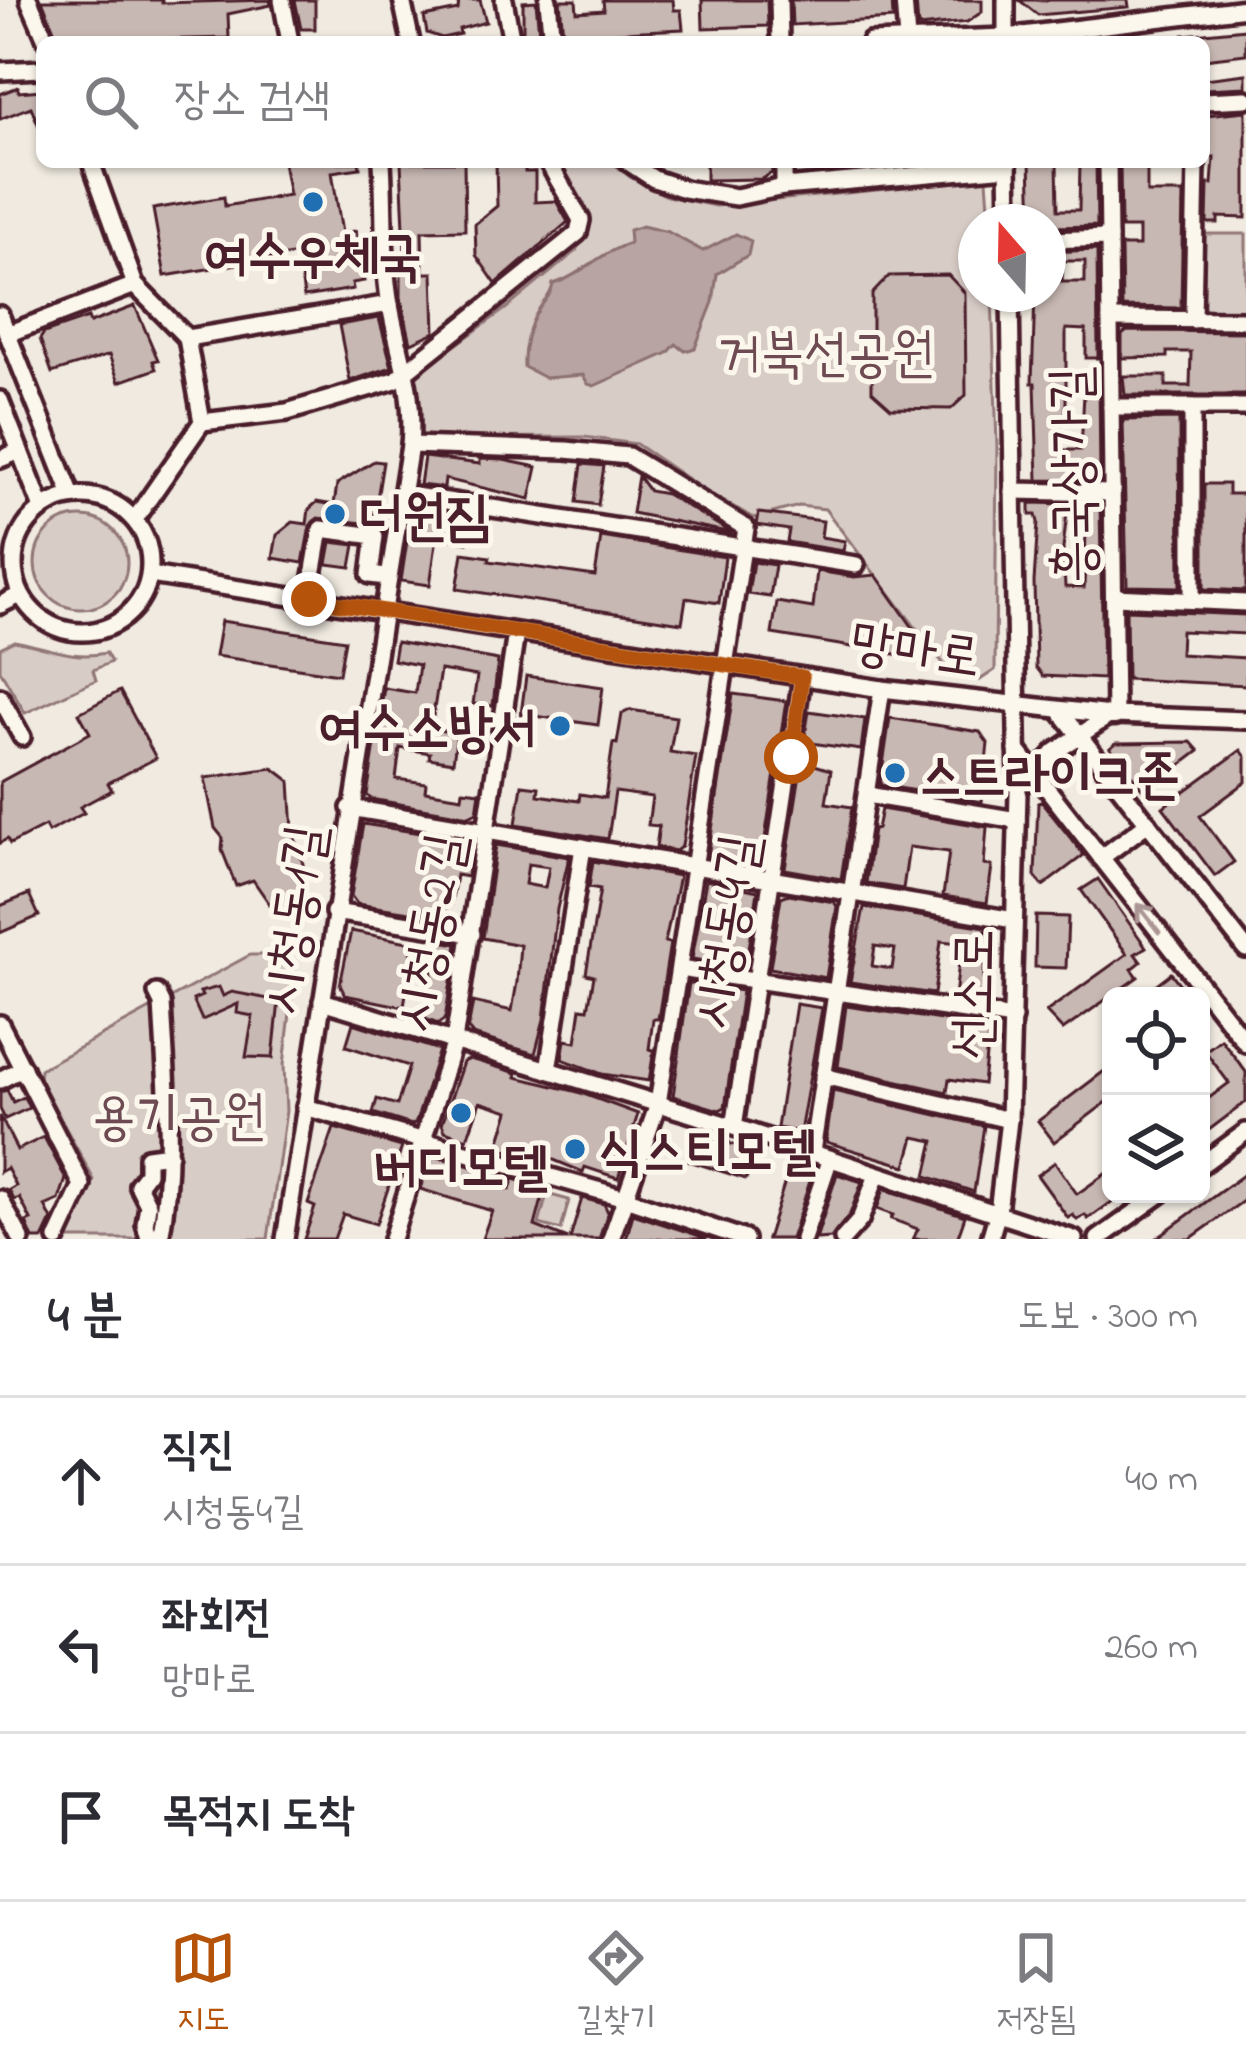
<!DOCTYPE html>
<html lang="ko">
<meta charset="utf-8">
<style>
body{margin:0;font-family:"Indie Flower","Poor Story",sans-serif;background:#f7f7f7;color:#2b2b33}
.controls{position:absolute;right:36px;bottom:36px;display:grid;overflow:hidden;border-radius:18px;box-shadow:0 3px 9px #0004}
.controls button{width:108px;height:108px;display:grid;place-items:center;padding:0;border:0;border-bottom:3px solid #e1e1e2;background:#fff;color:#2b2b33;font:60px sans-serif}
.compass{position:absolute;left:958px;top:204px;width:108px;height:108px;border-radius:50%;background:#fff;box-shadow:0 3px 9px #0004;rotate:340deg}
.stop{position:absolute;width:36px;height:36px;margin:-27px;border:9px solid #b45309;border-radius:50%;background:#fff}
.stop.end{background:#b45309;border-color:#fff;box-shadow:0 3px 12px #0008}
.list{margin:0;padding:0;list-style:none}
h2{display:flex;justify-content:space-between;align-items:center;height:156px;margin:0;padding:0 48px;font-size:51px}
h2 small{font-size:39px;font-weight:400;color:#7c7c81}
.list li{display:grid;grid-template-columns:78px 1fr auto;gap:36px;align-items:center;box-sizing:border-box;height:168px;padding:0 48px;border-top:3px solid #e1e1e2}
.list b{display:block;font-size:45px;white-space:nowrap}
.list p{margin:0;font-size:39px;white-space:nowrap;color:#7c7c81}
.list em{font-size:39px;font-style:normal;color:#7c7c81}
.icon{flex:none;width:66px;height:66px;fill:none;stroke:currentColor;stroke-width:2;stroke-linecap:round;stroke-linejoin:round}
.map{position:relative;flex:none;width:1246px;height:1239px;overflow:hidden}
.search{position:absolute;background:#fff;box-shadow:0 3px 9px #0004;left:36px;right:36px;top:36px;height:132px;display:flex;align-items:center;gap:30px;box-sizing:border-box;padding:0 42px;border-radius:18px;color:#7c7c81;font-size:45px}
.sheet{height:660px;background:#fff}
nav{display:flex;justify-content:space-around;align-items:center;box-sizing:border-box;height:168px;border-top:3px solid #e1e1e2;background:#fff;font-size:33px;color:#7c7c81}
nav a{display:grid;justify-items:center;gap:6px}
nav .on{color:#b45309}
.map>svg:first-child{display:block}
.green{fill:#d8ccc6;stroke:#917678;stroke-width:3}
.water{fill:#b8a4a2;stroke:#8c6f72;stroke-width:3}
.building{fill:#c8b8b3;stroke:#4a1f2b;stroke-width:3;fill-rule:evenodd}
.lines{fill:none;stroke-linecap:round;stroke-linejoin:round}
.minor-casing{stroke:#4a1f2b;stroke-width:24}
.major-casing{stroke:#4a1f2b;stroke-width:27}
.minor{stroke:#fbf7ec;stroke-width:15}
.major{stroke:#fbf7ec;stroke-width:18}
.oneway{stroke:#ab9695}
.route{stroke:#b45309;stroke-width:15}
.poi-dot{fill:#1f6fb2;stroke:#fbf7ec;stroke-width:4.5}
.labels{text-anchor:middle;stroke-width:10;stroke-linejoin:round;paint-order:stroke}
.poi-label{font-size:54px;font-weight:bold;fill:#4a1f2b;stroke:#fbf7ec;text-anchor:start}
.park-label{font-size:54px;fill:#6e4a52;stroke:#fbf7ec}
.street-label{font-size:54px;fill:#4a1f2b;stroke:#fbf7ec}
</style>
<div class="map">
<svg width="1246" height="1239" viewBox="0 0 1246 1239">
<rect width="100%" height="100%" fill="#f0eae0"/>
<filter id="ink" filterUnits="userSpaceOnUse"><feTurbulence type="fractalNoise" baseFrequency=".00833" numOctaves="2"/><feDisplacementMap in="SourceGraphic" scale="24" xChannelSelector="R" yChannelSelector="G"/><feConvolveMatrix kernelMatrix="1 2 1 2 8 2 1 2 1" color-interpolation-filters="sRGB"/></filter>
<g filter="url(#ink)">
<g class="green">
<polygon points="557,162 612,162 630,177 667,196 715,206 987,179 990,222 976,222 976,294 992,294 997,446 995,670 980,680 949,671 825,509 799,506 754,518 707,492 636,444 584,437 421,438 416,374 508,307 576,251 589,217"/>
<polygon points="1201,234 1246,234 1246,313 1211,312 1200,305"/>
<circle cx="81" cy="563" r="46"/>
<path d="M14,641C48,647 71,660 106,653L111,662L93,670L96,680L25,713L0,670V648Z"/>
<polygon points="250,955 282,955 295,970 284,1065 286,1111 268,1239 67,1239 94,1180 39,1079 40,1069"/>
<polygon points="547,1194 569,1200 561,1230 539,1224"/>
</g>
<path class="water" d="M642,226L668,232L703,251L736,234L751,241L748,255L717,274L713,302L695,348L685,351L676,344L668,353L594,386L588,384L583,375L545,378L524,367C523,349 528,326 539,309C545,299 551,296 553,284C580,276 601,252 630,243L629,230Z"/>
<g class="building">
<polygon points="42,0 162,0 162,3 270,0 271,5 228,14 229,38 59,42"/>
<polygon points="295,0 315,0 315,29 301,29"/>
<polygon points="459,0 480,0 486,22 459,29 460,34 442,38 427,33 424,17 458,10"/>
<polygon points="560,0 576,0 577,12 604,10 603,0 673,0 674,10 681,10 683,29 563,35"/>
<polygon points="702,0 767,0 768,26 703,28"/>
<polygon points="791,0 892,0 893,19 792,25"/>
<polygon points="916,0 982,0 982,12 967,22 918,27"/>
<polygon points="1019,0 1128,0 1129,7 1038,15"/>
<polygon points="536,1 539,34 523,36 523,2"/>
<polygon points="1246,29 1246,54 1204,59 1204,42 1183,42 1183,35"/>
<polygon points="1246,74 1246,87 1204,89 1204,79"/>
<polygon points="18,87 19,92 42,90 42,134 31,107 0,119 0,94"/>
<polygon points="1246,111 1246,218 1218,217 1218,223 1207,223 1208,184 1212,184 1214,157 1207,157 1206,115"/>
<polygon points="283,162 359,162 360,168 332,172 342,233 356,231 364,281 352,283 353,289 304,297 298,254 165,276 153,209 224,197 225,206 289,195"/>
<polygon points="401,162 464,162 465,230 422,231 423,273 433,273 435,332 411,343 401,298 401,273 406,273"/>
<polygon points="496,162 525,162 525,172 535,172 535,202 556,201 568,222 496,284 476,255 475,224 497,206"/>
<polygon points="706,162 771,162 772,173 761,179 706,180"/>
<polygon points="1030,162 1057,162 1058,210 1079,210 1080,162 1096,162 1097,226 1048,227 1048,222 1032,222"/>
<polygon points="1120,162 1147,162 1147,193 1183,193 1181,308 1122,307 1121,246 1139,246 1139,228 1121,228"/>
<path d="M1097,250L1098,358H1086V330L1066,329V416H1062L1060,450H1081L1085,375H1099L1100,481L1038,480L1035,383H1032L1035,294H1048V252ZM1063,261H1085V282H1062Z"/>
<polygon points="948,275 965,293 966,395 951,409 891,408 872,391 872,294 889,276"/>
<polygon points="135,306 158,360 153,361 156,369 119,382 109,355 52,373 40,339 44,333 88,318 90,323"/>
<polygon points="379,318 392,367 350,381 339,325"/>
<polygon points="1127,331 1246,332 1246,395 1125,395 1123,376 1166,376 1166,386 1190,386 1191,352 1167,352 1167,357 1122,358 1122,335"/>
<polygon points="1179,419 1180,587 1127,586 1123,420"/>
<polygon points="424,457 480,464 480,459 503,460 537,467 530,499 445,479 444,488 420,485"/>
<polygon points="374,461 383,462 373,524 318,518 310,526 303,563 273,558 277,535 293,522 307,524 309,509 317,502 334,505 337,484"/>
<polygon points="582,464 604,466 598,505 577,502"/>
<polygon points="638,476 649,491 666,494 732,533 632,513"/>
<polygon points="1204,484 1228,484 1228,494 1246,494 1246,591 1204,589"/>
<polygon points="1030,503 1068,504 1063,548 1065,587 1084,588 1087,504 1100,505 1103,679 1043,676 1036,667 1034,582 1038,522 1036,515 1030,515"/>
<polygon points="412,508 471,519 467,542 437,537 430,585 401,581"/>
<polygon points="759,513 823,521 821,537 845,541 843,551 787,542 789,530 757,525"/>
<polygon points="601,537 725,557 719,603 686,598 682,623 457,589 463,553 490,557 489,561 595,576"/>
<polygon points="331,542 355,545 351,567 327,564"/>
<polygon points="753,562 775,565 770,597 748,594"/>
<polygon points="817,571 854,577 876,575 928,649 926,659 772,634 777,602 813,608"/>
<polygon points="1126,610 1246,615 1246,634 1181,631 1180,654 1246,658 1246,685 1127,679"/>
<polygon points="221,621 345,640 339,674 215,656"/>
<polygon points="396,642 498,660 493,706 473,704 477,676 440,670 431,729 457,733 453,762 429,758 430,753 400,748 396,779 426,783 425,791 462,797 463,790 480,792 477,812 469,816 371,799 367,795 384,688 415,693 419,665 393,660"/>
<polygon points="526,676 603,687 598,725 521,714"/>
<polygon points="120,691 156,758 108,783 112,790 80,807 84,813 48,832 45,826 10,844 7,839 0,843 0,782 90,733 79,713"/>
<polygon points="733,694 786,701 761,865 708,856"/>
<polygon points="630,710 676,717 670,752 696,756 682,846 676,851 656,847 659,826 648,825 652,797 615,792 608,839 516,824 522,785 539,787 538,795 579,801 580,794 605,798 613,743 617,744 622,714"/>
<polygon points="809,711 865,719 861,750 804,742"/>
<polygon points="890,718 980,732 988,743 982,802 880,785"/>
<polygon points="1191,742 1199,751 1145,792 1110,748 1116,743"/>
<polygon points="1241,750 1246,757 1246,782 1200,816 1234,862 1215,876 1163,807"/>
<polygon points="802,761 831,770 826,803 852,807 841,879 785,869"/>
<polygon points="273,768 290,781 293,832 303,864 306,907 278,916 253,880 236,886 222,850 223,838 215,828 205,778"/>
<polygon points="1041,801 1084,855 1043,886 1035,876 1038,803"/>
<polygon points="881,809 987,827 984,865 992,866 987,903 943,896 949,852 909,847 903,889 866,883 873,829 877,829"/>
<polygon points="363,824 471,841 467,877 456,875 451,905 440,911 423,909 423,914 357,904 351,896"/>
<path d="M496,845L569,857L557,909L544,1019L535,1054L473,1035L468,1029L473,1002L512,1011L517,982L520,945L483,938ZM528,864L549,867L545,888L525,884Z"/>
<polygon points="593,861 679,876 665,942 670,943 658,1019 653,1019 649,1049 654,1050 649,1081 602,1074 562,1059 565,1040 576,1042 581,1008 588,1009 594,976 586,974 600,889 589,887"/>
<polygon points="1098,879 1146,947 1135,954 1141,962 1132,969 1138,977 1063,1030 1046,1012 1127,954 1081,890"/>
<polygon points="706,880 758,891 746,967 692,959"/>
<polygon points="29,894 39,916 0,933 0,906"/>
<polygon points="789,894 834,902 837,906 826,978 770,968 781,897"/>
<path d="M864,907L986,927L983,1001L955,997L959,962L967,963L969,944L941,941L934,994L850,982ZM875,946L895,949L892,969L872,966Z"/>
<polygon points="1036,916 1068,917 1066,968 1035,967"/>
<polygon points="351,931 413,943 404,1007 345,995 340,985"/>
<polygon points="441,941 457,944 445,1019 438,1024 425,1019 436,948 440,949"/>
<polygon points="1171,973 1189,996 1162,996 1154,986"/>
<polygon points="689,983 742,991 725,1107 719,1110 673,1096"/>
<polygon points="219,987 223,996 232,992 279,1001 273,1058 246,1057 253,1016 237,1013 238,1004 202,1020 193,1000 202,996 200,992"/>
<polygon points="796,1004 822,1008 800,1132 777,1128"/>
<polygon points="846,1006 989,1027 983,1084 949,1079 947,1092 838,1067"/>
<polygon points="353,1023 439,1050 416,1122 412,1125 373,1113 377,1099 397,1105 409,1066 346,1046"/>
<polygon points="1221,1039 1246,1072 1246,1102 1201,1136 1201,1104 1229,1083 1205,1051"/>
<polygon points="470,1059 517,1073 516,1077 578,1092 638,1114 618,1178 585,1167 583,1172 527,1149 525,1156 498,1147 509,1111 480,1102 467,1139 445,1131 442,1124 463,1062"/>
<polygon points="1111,1066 1111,1099 1054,1142 1038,1121"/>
<polygon points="7,1090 13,1102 24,1097 29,1108 5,1119 0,1109 0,1092"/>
<polygon points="833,1091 984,1126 974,1192 926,1176 934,1141 914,1137 906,1166 826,1142"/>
<polygon points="0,1116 17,1150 44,1137 66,1179 59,1200 45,1206 52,1220 43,1239 33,1239 26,1222 31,1220 20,1198 14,1200 9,1190 16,1186 7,1168 0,1172"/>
<polygon points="334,1128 402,1147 376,1224 343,1214 334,1239 304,1239 315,1207 308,1204"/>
<polygon points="697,1134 718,1140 726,1138 731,1144 755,1152 746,1179 689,1161"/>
<polygon points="431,1155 484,1170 480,1182 510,1190 513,1179 545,1188 535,1226 568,1239 482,1239 492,1211 420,1189"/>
<polygon points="792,1159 815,1166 791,1239 767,1239"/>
<polygon points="1055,1162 1077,1194 1111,1170 1111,1194 1123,1194 1088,1219 1085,1215 1077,1220 1073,1215 1068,1218 1037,1175"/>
<polygon points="1246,1173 1246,1199 1190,1239 1155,1239"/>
<polygon points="837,1174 862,1182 850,1214 831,1238 816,1239"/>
<polygon points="884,1189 965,1216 957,1239 913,1239 918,1229 891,1219 893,1215 877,1209"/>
<polygon points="582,1198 604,1204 608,1212 599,1239 570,1239"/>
<polygon points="633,1214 706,1238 706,1239 626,1239"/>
</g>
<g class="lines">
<g class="minor-casing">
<g id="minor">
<polyline points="29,0 47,42"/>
<polyline points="282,0 290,42"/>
<polyline points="402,0 411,42"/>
<polyline points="504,0 512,42"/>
<polyline points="548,0 552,42"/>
<polyline points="779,0 780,42"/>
<polyline points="904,0 907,40"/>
<polyline points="1006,0 1006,42"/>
<polyline points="870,42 1006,37 1246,8"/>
<polyline points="0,71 42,69"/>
<polyline points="1204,101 1246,99"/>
<polyline points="91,162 135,285 187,338 202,422 135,519"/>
<polyline points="628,162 654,179 684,189 736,197 784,187 1008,167"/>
<polyline points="784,162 784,187"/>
<polyline points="1008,162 1009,222"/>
<polyline points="1108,162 1115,715 1246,720"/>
<polyline points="1048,240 1109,238"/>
<polyline points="0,315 72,496"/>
<polyline points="1110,319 1246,320"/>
<polyline points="1193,320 1196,162"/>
<polyline points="7,334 135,285"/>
<polyline points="187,338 390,304"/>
<polyline points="0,400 42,508"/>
<polyline points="1111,407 1246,407"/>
<polyline points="202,422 287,412 395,380 578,233 581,220 548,162"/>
<polyline points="410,445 566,450 628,456 746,528 658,1104 611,1239"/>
<polyline points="0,459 20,451"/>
<polyline points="1013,491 1112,493"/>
<polyline points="402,494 856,565"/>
<circle cx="82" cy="564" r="68"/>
<polyline points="150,575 882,689 1110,715"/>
<polyline points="1114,597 1246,603"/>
<polyline points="309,599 321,529 375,536 370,575 386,577"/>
<polyline points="1192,600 1192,407"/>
<polyline points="0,605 20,595"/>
<polyline points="0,697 22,737"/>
<polyline points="1061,712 1246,949"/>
<polyline points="1017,750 1246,1043"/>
<polyline points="1029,781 1055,752 1110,715"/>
<polyline points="867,795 1017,820"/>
<polyline points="350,808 1014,920"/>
<polyline points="1101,858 1148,823"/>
<polyline points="334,912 472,934"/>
<polyline points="679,969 1013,1018"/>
<path d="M157,993L162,1003C166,1082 175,1161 160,1239"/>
<polyline points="322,1001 734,1127 1074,1239"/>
<polyline points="0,1024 82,1185 57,1239"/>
<polyline points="548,1070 583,847"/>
<polyline points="823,1076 1009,1120"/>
<polyline points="0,1080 23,1068"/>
<polyline points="305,1107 625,1198 745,1239"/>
<polyline points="734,1127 802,677"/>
<polyline points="812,1152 882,689"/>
<polyline points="1201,1165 1246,1132"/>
<polyline points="0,1199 21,1239"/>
<polyline points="149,1239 145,1224 148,1205 138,1185 147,1173 147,1157 169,1154"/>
<path d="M285,1239L410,445C415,391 399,356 390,305C382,259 385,209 382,162"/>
<polyline points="392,1239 454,1041 516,633"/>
<polyline points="803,1239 830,1158"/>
<polyline points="843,1239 860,1220 877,1175"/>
<polyline points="990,1239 998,1212 1009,1120 1018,793 1010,294"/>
<polyline points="1098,1239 1161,1194"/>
</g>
</g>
<g class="major-casing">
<polyline id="major" points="1110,715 1115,715"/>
</g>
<use href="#minor" class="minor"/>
<use href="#major" class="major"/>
</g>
<defs><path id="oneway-shaft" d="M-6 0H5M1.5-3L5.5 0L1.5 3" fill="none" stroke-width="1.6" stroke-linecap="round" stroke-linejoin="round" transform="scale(3)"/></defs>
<use class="oneway" href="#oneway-shaft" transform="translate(1148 918) rotate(-128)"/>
</g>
<g class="lines" filter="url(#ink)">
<polyline class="route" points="309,599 802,677 791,757"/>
</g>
<g class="poi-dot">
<circle cx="313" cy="202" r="12"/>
<circle cx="335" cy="514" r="12"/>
<circle cx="560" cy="726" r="12"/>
<circle cx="895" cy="773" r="12"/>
<circle cx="461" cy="1113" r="12"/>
<circle cx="575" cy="1149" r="12"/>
</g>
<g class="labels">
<g class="poi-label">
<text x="313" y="273" text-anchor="middle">여수우체국</text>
<text x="359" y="533">더원짐</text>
<text x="536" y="745" text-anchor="end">여수소방서</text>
<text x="919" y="792">스트라이크존</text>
<text x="599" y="1168">식스티모텔</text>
<text x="461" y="1184" text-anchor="middle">버디모텔</text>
</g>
<g class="park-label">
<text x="826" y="370">거북선공원</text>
<text x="179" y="1133">용기공원</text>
</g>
<g class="street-label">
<text transform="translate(1070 475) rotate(-91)" y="19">흥국상가길</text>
<text transform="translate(916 647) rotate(8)" y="19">망마로</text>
<text transform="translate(291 919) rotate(-82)" y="19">시청동1길</text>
<text transform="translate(723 931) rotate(-81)" y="19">시청동4길</text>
<text transform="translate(427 932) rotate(-80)" y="19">시청동2길</text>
<text transform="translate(971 994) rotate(-89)" y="19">선소로</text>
</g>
</g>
</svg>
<div class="controls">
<button><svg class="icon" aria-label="locate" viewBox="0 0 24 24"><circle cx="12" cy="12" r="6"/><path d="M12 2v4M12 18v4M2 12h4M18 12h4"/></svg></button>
<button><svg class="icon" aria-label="layers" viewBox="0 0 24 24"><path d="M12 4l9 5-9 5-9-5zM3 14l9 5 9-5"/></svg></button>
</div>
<svg class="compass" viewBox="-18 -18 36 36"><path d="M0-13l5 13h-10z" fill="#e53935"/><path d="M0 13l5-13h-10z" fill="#7c7c81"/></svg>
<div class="stop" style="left:791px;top:757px"></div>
<div class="stop end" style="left:309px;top:599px"></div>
<div class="search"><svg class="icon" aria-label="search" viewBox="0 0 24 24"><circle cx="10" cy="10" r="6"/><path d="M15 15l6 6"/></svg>장소 검색</div>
</div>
<section class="sheet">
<h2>4 분<small>도보 · 300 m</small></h2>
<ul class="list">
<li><svg class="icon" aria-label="ahead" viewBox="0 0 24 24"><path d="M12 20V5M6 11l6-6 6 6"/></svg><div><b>직진</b><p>시청동4길</p></div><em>40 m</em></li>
<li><svg class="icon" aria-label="left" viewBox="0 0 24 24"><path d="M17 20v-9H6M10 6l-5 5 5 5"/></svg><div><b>좌회전</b><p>망마로</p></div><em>260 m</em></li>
<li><svg class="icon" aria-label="arrive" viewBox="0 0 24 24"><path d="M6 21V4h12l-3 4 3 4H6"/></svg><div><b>목적지 도착</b></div></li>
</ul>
</section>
<nav>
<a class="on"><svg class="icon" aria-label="map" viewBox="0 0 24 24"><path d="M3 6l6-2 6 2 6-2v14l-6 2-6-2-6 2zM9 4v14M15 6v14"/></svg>지도</a>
<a><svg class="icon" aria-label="directions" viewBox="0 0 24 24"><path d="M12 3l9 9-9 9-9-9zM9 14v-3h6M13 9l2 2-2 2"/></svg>길찾기</a>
<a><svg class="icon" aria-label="saved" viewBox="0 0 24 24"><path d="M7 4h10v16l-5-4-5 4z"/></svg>저장됨</a>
</nav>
